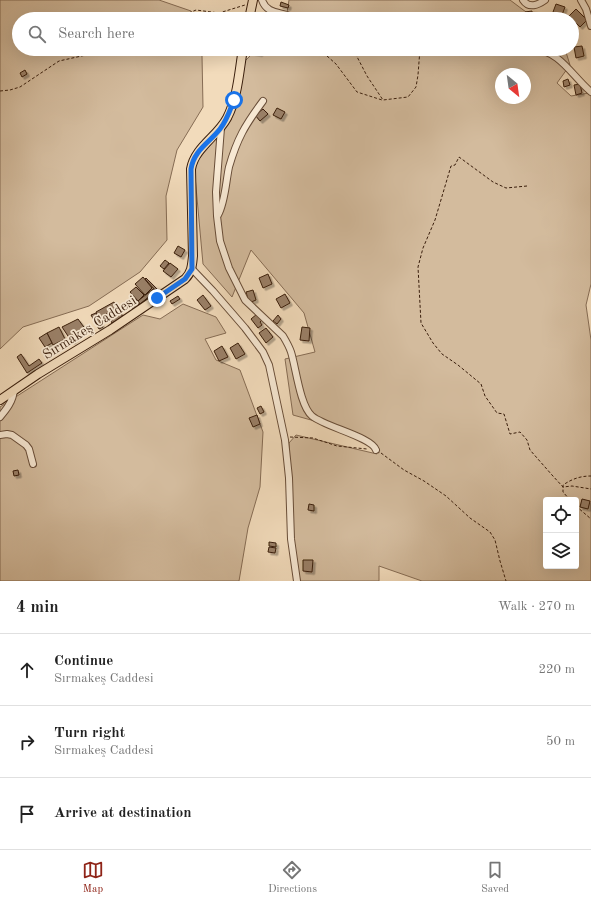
<!DOCTYPE html>
<meta charset="utf-8">
<style>
body{margin:0;font-family:"Old Standard TT",serif;background:#f6f6f6;color:#222}
.controls{position:absolute;right:12px;bottom:12px;display:grid;overflow:hidden;border-radius:4px;box-shadow:0 4px 16px #0002}
.controls button{width:36px;height:36px;display:grid;place-items:center;padding:0;border:0;border-bottom:1px solid #e0e0e0;background:#fff;color:#222;font:20px sans-serif}
.compass{position:absolute;left:495px;top:68px;width:36px;height:36px;border-radius:50%;background:#fff;box-shadow:0 4px 16px #0002;rotate:151deg}
.stop{position:absolute;width:12px;height:12px;margin:-9px;border:3px solid #1a73e8;border-radius:50%;background:#fff}
.stop.end{background:#1a73e8;border-color:#fff;box-shadow:0 1px 4px #0008}
.list{margin:0;padding:0;list-style:none}
h2{display:flex;justify-content:space-between;align-items:center;height:52px;margin:0;padding:0 16px;font-size:17px}
h2 small{font-size:13px;font-weight:400;color:#767676}
.list li{display:grid;grid-template-columns:26px 1fr auto;gap:12px;align-items:center;box-sizing:border-box;height:72px;padding:0 16px;border-top:1px solid #e0e0e0}
.list b{display:block;font-size:15px;white-space:nowrap}
.list p{margin:0;font-size:13px;white-space:nowrap;color:#767676}
.list em{font-size:13px;font-style:normal;color:#767676}
.icon{flex:none;width:22px;height:22px;fill:none;stroke:currentColor;stroke-width:2;stroke-linecap:round;stroke-linejoin:round}
.map{position:relative;flex:none;width:591px;height:581px;overflow:hidden}
.search{position:absolute;background:#fff;box-shadow:0 4px 16px #0002;left:12px;right:12px;top:12px;height:44px;display:flex;align-items:center;gap:10px;box-sizing:border-box;padding:0 14px;border-radius:22px;color:#767676;font-size:15px}
.sheet{height:268px;background:#fff}
nav{display:flex;justify-content:space-around;align-items:center;box-sizing:border-box;height:56px;border-top:1px solid #e0e0e0;background:#fff;font-size:11px;color:#767676}
nav a{display:grid;justify-items:center;gap:2px}
nav .on{color:#8f2418}
.map>svg:first-child{display:block}
.green{fill:#d3bb9d;stroke:#866c54;fill-rule:evenodd}
.building{fill:#9a8067;stroke:#3a1e0c;filter:url(#shadow)}
.lines{fill:none;stroke-linecap:round;stroke-linejoin:round}
.minor-casing{stroke:#684d38;stroke-width:8}
.major-casing{stroke:#3a1e0c;stroke-width:10}
.path{stroke:#3a1e0c;stroke-width:1;stroke-dasharray:3 2;stroke-linecap:butt}
.minor{stroke:#f7e8d3;stroke-width:6}
.major{stroke:#f2dbbb;stroke-width:8}
.route{stroke:#1a73e8;stroke-width:5}
.labels{text-anchor:middle;stroke-width:3.5;stroke-linejoin:round;paint-order:stroke}
.street-label{font-size:14px;fill:#3a1e0c;stroke:#f7e8d3}
</style>
<div class="map">
<svg width="591" height="581" viewBox="0 0 591 581">
<defs>
<filter id="shadow"><feDropShadow dx="2.5" dy="2.5" stdDeviation="0" flood-color="#0004"/></filter>
</defs>
<rect width="100%" height="100%" fill="#f2dbbb"/>
<filter id="stains"><feTurbulence type="fractalNoise" baseFrequency=".005" numOctaves="4"/><feColorMatrix values="0 0 0 0 .2 0 0 0 0 .09 0 0 0 0 .02 0 0 0 .5 -.17"/></filter>
<radialGradient id="worn" r=".72"><stop offset=".6" stop-color="#630" stop-opacity="0"/><stop offset="1" stop-color="#630" stop-opacity=".3"/></radialGradient>
<g class="green">
<polygon points="0,0 159,0 191,11 193,19 19,19 19,49 201,49 202,56 203,107 177,150 166,196 167,240 140,272 89,306 23,327 0,349"/>
<polygon points="289,0 510,0 526,12 552,13 554,19 286,19"/>
<path d="M257,49H565L570,65L557,83L571,96L589,93L591,95V284L586,305L591,340V581H422L379,566V581H300L293,534L289,443L296,435L377,454L358,433L293,415L285,359L315,352L304,313L251,250L232,297L203,264L194,165L231,120L244,62ZM501,74H525V98H501ZM546,500H576V566H546Z"/>
<polygon points="183,304 216,317 226,333 205,339 216,360 240,370 263,432 260,487 248,528 239,581 0,581 0,407 143,315 160,319"/>
</g>
<g class="building">
<polygon points="281,2 289,5 288,8 280,6"/>
<polygon points="556,4 565,7 562,15 553,12"/>
<polygon points="576,9 587,20 580,27 569,16"/>
<polygon points="532,11 532,18 525,18 525,12"/>
<polygon points="582,46 584,56 576,58 574,47"/>
<polygon points="249,49 261,49 260,54 249,52"/>
<polygon points="25,70 27,74 22,77 20,73"/>
<polygon points="568,79 570,85 564,87 563,81"/>
<polygon points="580,84 582,93 576,95 574,85"/>
<polygon points="277,108 285,112 281,119 273,115"/>
<polygon points="263,109 268,114 260,121 255,115"/>
<polygon points="178,246 185,250 181,257 174,253"/>
<polygon points="165,260 169,263 164,269 160,266"/>
<polygon points="170,263 178,269 171,277 163,271"/>
<polygon points="268,274 272,284 263,288 259,278"/>
<polygon points="143,277 152,288 145,295 135,284"/>
<polygon points="146,278 157,289 155,290 145,279"/>
<polygon points="136,287 144,295 138,301 130,292"/>
<polygon points="153,289 156,291 140,304 138,301"/>
<polygon points="253,290 256,300 249,303 246,292"/>
<polygon points="285,294 290,303 281,308 276,299"/>
<polygon points="203,295 211,306 205,310 197,300"/>
<polygon points="178,296 180,299 172,304 170,301"/>
<polygon points="136,299 140,307 134,310 129,303"/>
<polygon points="114,302 117,308 99,318 96,312"/>
<polygon points="118,308 123,317 112,323 107,314"/>
<polygon points="96,313 103,327 99,329 91,315"/>
<polygon points="257,314 262,320 260,322 262,325 258,328 251,319"/>
<polygon points="278,315 281,319 277,324 273,321"/>
<polygon points="78,319 86,330 72,342 62,327"/>
<polygon points="59,327 65,339 53,345 47,333"/>
<polygon points="302,327 310,328 309,341 300,340"/>
<polygon points="266,328 273,337 266,343 259,333"/>
<polygon points="47,333 52,343 45,347 39,338"/>
<polygon points="238,343 245,354 236,359 230,348"/>
<polygon points="222,346 228,357 219,361 214,351"/>
<polygon points="21,354 29,366 39,359 42,363 27,373 17,357"/>
<polygon points="261,406 264,412 260,414 257,408"/>
<polygon points="257,415 260,424 253,427 249,418"/>
<polygon points="18,470 19,475 14,476 13,471"/>
<polygon points="582,499 590,501 588,509 580,507"/>
<polygon points="309,504 314,505 314,511 308,510"/>
<polygon points="269,542 276,543 276,547 269,546"/>
<polygon points="269,547 276,548 275,553 268,552"/>
<polygon points="303,560 313,560 312,572 303,571"/>
</g>
<g class="lines">
<g class="minor-casing">
<g id="minor">
<path d="M262,0C266,12 276,12 287,15"/>
<path d="M523,0C529,9 538,5 545,0"/>
<polyline points="581,0 586,9 591,26"/>
<path d="M534,49C560,51 572,76 591,92"/>
<path d="M221,128L216,192L217,216L220,241L229,268L245,300L283,336C286,341 289,346 291,352C296,368 300,406 312,416C325,427 372,437 376,450"/>
<path d="M218,215C225,203 226,181 229,167C237,139 245,125 263,101"/>
<polyline points="192,269 213,291 245,328 263,352 269,365 285,440 289,478 291,539 297,581"/>
<path d="M0,417C7,409 13,401 14,390"/>
<polyline points="0,435 7,434 12,435 26,445 29,449 33,464"/>
</g>
</g>
<g class="major-casing">
<g id="major">
<polyline points="249,19 253,0"/>
<path d="M0,400L38,374L110,330L185,279C192,272 192,265 193,256L191,169C195,147 217,137 227,118C238,97 239,71 243,49"/>
</g>
</g>
<g class="path">
<polyline points="292,16 303,19"/>
<polyline points="175,19 196,10 219,13 245,5"/>
<polyline points="353,49 367,76 383,100 408,97 416,87 418,75 420,49"/>
<polyline points="327,56 336,64 357,92 382,100"/>
<polyline points="0,91 10,90 20,87 59,61 113,49"/>
<polyline points="527,186 506,188 493,182 459,157 455,165 451,166 435,220 423,248 418,267 421,323 433,343 442,354 458,365 481,384 485,396 497,413 504,414 510,434 520,432 527,440 530,450 552,475 563,487 572,486 591,489"/>
<polyline points="290,437 313,438 337,446 367,449"/>
<polyline points="381,453 404,470 424,481 446,496 470,518 490,532 495,540 500,561 506,581"/>
<path d="M570,500L563,492V485C572,479 580,476 591,476"/>
<polyline points="576,506 591,519"/>
</g>
<use href="#minor" class="minor"/>
<use href="#major" class="major"/>
</g>
<g class="lines">
<path class="route" d="M157,298L185,279L192,269L191,169C194,150 209,143 220,129C227,120 230,110 234,100"/>
</g>
<g class="labels">
<g class="street-label">
<text transform="translate(89 327) rotate(-32)" y="5">Sırmakeş Caddesi</text>
</g>
</g>
<rect width="100%" height="100%" filter="url(#stains)"/>
<rect width="100%" height="100%" fill="url(#worn)"/>
</svg>
<div class="controls">
<button><svg class="icon" aria-label="locate" viewBox="0 0 24 24"><circle cx="12" cy="12" r="6"/><path d="M12 2v4M12 18v4M2 12h4M18 12h4"/></svg></button>
<button><svg class="icon" aria-label="layers" viewBox="0 0 24 24"><path d="M12 4l9 5-9 5-9-5zM3 14l9 5 9-5"/></svg></button>
</div>
<svg class="compass" viewBox="-18 -18 36 36"><path d="M0-13l5 13h-10z" fill="#e53935"/><path d="M0 13l5-13h-10z" fill="#767676"/></svg>
<div class="stop" style="left:234px;top:100px"></div>
<div class="stop end" style="left:157px;top:298px"></div>
<div class="search"><svg class="icon" aria-label="search" viewBox="0 0 24 24"><circle cx="10" cy="10" r="6"/><path d="M15 15l6 6"/></svg>Search here</div>
</div>
<section class="sheet">
<h2>4 min<small>Walk · 270 m</small></h2>
<ul class="list">
<li><svg class="icon" aria-label="ahead" viewBox="0 0 24 24"><path d="M12 20V5M6 11l6-6 6 6"/></svg><div><b>Continue</b><p>Sırmakeş Caddesi</p></div><em>220 m</em></li>
<li><svg class="icon" aria-label="right" viewBox="0 0 24 24"><path d="M7 20v-9h11M14 6l5 5-5 5"/></svg><div><b>Turn right</b><p>Sırmakeş Caddesi</p></div><em>50 m</em></li>
<li><svg class="icon" aria-label="arrive" viewBox="0 0 24 24"><path d="M6 21V4h12l-3 4 3 4H6"/></svg><div><b>Arrive at destination</b></div></li>
</ul>
</section>
<nav>
<a class="on"><svg class="icon" aria-label="map" viewBox="0 0 24 24"><path d="M3 6l6-2 6 2 6-2v14l-6 2-6-2-6 2zM9 4v14M15 6v14"/></svg>Map</a>
<a><svg class="icon" aria-label="directions" viewBox="0 0 24 24"><path d="M12 3l9 9-9 9-9-9zM9 14v-3h6M13 9l2 2-2 2"/></svg>Directions</a>
<a><svg class="icon" aria-label="saved" viewBox="0 0 24 24"><path d="M7 4h10v16l-5-4-5 4z"/></svg>Saved</a>
</nav>
